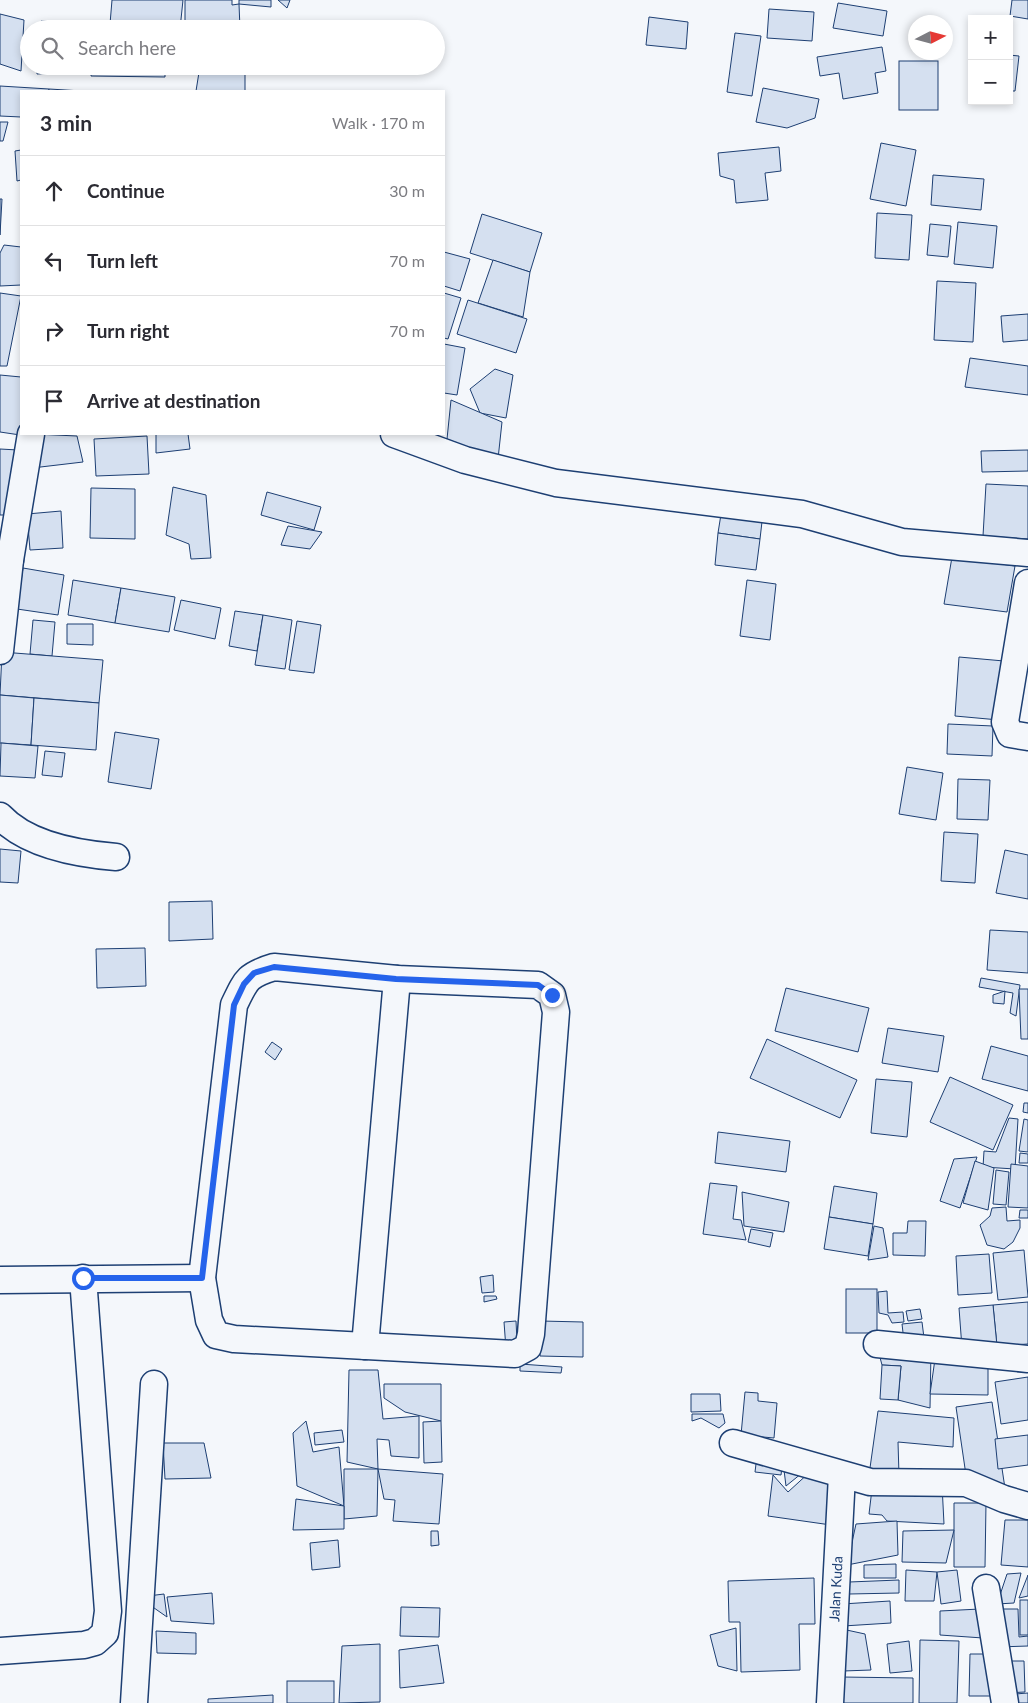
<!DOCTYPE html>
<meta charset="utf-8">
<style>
body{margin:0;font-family:Lato,sans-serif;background:#f2f2f3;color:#2b2b33}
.controls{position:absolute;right:15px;top:15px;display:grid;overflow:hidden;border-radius:0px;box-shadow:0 2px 8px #0003}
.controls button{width:45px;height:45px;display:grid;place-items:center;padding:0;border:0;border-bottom:1px solid #e1e1e2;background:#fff;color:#2b2b33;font:25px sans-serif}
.compass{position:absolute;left:908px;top:15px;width:45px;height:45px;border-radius:50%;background:#fff;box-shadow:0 2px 8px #0003;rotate:84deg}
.stop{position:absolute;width:15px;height:15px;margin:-11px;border:4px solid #2563eb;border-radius:50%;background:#fff}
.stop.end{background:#2563eb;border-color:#fff;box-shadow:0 1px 5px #0008}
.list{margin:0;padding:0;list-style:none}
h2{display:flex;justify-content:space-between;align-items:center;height:65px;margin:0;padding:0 20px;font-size:21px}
h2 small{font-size:16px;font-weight:400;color:#7c7c81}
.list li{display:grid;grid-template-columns:32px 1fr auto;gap:15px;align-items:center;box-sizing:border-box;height:70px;padding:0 20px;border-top:1px solid #e1e1e2}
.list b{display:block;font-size:19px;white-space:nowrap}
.list em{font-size:16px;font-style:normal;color:#7c7c81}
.icon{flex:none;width:28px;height:28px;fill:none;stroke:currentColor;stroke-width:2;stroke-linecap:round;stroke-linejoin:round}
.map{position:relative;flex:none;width:1028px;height:1703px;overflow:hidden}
.search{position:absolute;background:#fff;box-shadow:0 2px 8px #0003;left:20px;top:20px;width:425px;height:55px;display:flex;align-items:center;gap:12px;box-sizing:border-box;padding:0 18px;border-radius:28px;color:#7c7c81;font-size:19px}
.panel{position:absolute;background:#fff;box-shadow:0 2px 8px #0003;left:20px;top:90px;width:425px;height:345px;border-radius:0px}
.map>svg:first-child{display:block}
.building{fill:#d5e0f0;stroke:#1d3f73}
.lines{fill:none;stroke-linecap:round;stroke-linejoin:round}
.street-casing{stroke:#1d3f73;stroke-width:29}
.street{stroke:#f4f7fb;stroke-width:26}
.route{stroke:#2563eb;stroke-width:6}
.labels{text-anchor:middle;stroke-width:4;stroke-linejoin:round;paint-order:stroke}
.street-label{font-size:14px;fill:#1d3f73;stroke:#f4f7fb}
</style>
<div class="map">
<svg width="1028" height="1703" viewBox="0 0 1028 1703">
<rect width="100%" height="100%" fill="#f4f7fb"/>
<g class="building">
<polygon points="112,0 183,0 180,29 110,24"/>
<polygon points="185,0 232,0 232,5 239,4 240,29 185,29"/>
<polygon points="239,0 271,0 271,7 239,4"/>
<polygon points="278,0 290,0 287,8"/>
<polygon points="1012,0 1028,0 1028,19 1010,16"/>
<polygon points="838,3 887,11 883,36 833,28"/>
<polygon points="769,9 814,12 812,41 767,38"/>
<polygon points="0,14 24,20 21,71 0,64"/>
<polygon points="649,17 688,22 686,49 646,45"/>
<polygon points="41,21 70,22 70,29 41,29"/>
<polygon points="912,27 916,27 916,44 913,44"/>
<polygon points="735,33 761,36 752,96 727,92"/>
<polygon points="882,47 886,71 875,73 878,93 843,99 839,73 820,76 817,57"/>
<polygon points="972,52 972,87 969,87"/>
<polygon points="1009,55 1019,56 1015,91 1009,91"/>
<rect x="899" y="61" width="39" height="49"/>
<polygon points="37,66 76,66 75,72 37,74"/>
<polygon points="92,66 165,66 165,77 91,76"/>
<polygon points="200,66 245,68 245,91 196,91"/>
<polygon points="0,86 49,89 49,91 21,91 21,117 0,116"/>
<polygon points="763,88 819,99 815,118 787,128 756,122"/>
<polygon points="49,89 82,91 49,91"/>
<polygon points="0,122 8,122 3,141 0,141"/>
<polygon points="881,143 916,150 906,206 870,199"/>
<polygon points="779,147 781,171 765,173 768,200 736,203 734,180 720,176 718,153"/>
<polygon points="21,150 21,180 17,181 15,151"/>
<polygon points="933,175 984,179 981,210 931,205"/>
<polygon points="0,199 2,199 0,235"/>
<polygon points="877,213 912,215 909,260 875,258"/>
<polygon points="482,214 542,233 530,272 470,253"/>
<polygon points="958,222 997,226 993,268 954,264"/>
<polygon points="930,224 951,226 948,257 927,255"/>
<polygon points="4,245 21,247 21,285 0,286 0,253"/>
<polygon points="444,252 470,259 460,291 444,286"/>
<polygon points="493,260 530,272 523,317 478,303"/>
<polygon points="937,281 976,283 973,342 934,340"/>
<polygon points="0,293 21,296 7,366 0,366"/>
<polygon points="444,293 461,298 448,339 444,338"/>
<polygon points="468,300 527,319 516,353 457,334"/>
<polygon points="1028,314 1028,340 1003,342 1001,316"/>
<polygon points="444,344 465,348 457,395 444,393"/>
<polygon points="970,358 1028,366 1028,395 965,387"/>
<polygon points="495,369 513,375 506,418 480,413 470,389"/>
<polygon points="0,375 21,377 21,434 27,436 0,432"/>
<polygon points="451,400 502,422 498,459 447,439"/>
<polygon points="34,434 77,436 83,462 32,468"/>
<polygon points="156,434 188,434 190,449 156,453"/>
<polygon points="147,436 149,474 96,476 94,439"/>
<polygon points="0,449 18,450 15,515 0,515"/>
<polygon points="1028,450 1028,471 982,472 981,451"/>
<polygon points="986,484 1028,486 1028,539 983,536"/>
<polygon points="173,487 206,495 211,558 191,559 189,544 166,535"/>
<polygon points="91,488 135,489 135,539 90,538"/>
<polygon points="267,492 321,507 314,530 261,515"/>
<polygon points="722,508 763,513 760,539 718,533"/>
<polygon points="61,511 63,548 30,550 27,514"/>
<polygon points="288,526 322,532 310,549 281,545"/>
<polygon points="718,533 760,539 756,570 715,565"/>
<polygon points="952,557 1015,566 1007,612 944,604"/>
<polygon points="23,568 64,575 58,615 17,609"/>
<polygon points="73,580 121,588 115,623 68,615"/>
<polygon points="747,580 776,584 770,640 740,636"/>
<polygon points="121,588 175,597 169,632 115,623"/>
<polygon points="181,600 221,608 215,639 174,630"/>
<polygon points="235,611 263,615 257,651 229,646"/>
<polygon points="263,615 292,620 285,669 255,665"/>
<polygon points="33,620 55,622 52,656 30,654"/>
<polygon points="297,621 321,625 314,673 289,670"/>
<polygon points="67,624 93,624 93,645 67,644"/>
<polygon points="2,652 103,660 99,703 0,695"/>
<polygon points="959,657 1004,661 999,720 955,716"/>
<polygon points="0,695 34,698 31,745 0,743"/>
<polygon points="34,698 99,703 96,750 31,745"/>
<polygon points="948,724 993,726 992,756 947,754"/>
<polygon points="115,732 159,739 151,789 108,782"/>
<polygon points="1,743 38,746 35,778 0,776"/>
<polygon points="45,751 65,753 62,777 42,775"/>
<polygon points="907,767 943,773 936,820 899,814"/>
<polygon points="958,779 990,780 988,820 957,819"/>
<polygon points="944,832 978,834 975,883 941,881"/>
<polygon points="0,849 21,851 18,883 0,882"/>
<polygon points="1005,850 1028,855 1028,899 996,893"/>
<polygon points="212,901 213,939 169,941 169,902"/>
<polygon points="990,930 1028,932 1028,973 987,970"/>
<polygon points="145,948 146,986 97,988 96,949"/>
<polygon points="981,978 1020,985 1016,1016 1010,1013 1013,993 979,987"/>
<polygon points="786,988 869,1008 858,1052 775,1031"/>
<polygon points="1019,989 1028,989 1028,1039 1021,1039"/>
<polygon points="1005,991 1004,1004 993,1003 993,995"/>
<polygon points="888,1028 944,1036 938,1072 882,1063"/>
<polygon points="767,1039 857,1080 840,1118 750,1078"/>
<polygon points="272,1042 282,1049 275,1060 265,1052"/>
<polygon points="991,1046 1028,1056 1028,1091 982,1079"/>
<polygon points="950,1077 1013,1105 993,1150 930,1122"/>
<polygon points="876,1079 912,1082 907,1137 871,1133"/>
<polygon points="1024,1103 1028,1103 1028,1113 1023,1112"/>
<polygon points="1009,1118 1018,1119 1015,1169 983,1167 984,1151 996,1152"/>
<polygon points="1024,1119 1028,1120 1028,1152 1019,1151"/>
<polygon points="718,1132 790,1141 786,1172 715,1163"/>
<polygon points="1020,1153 1028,1154 1028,1163 1019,1163"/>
<polygon points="977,1157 960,1208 940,1201 954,1159"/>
<polygon points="975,1161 994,1168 988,1210 963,1203"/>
<polygon points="1011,1164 1028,1166 1028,1208 1008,1207"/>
<polygon points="996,1170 1009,1172 1006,1205 993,1204"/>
<polygon points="710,1183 737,1186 733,1219 741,1220 746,1240 703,1234"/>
<polygon points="834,1186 877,1193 873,1224 829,1217"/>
<polygon points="742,1192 789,1202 784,1232 744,1226"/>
<polygon points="1006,1207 1007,1221 1020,1220 1020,1228 1013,1242 1004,1249 987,1245 980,1225 990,1216 992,1208"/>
<polygon points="1020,1210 1028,1210 1028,1218 1019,1218"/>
<polygon points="829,1217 873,1224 868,1256 824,1249"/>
<polygon points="908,1221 926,1221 925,1256 893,1255 893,1233 907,1233"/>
<polygon points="874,1226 883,1228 888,1257 868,1260"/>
<polygon points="751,1229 773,1233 770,1247 748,1242"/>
<polygon points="1024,1250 1028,1297 998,1300 993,1253"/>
<polygon points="989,1254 992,1293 958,1295 956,1256"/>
<polygon points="493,1275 494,1292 482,1293 480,1277"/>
<rect x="846" y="1289" width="31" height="44"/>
<polygon points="887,1291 888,1313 903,1312 904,1322 892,1323 888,1315 879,1313 878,1292"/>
<polygon points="484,1296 496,1296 497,1299 484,1302"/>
<polygon points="1028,1302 1028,1344 997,1346 993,1305"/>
<polygon points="993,1305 997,1346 962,1348 959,1308"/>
<polygon points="920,1309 922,1319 908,1321 906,1311"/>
<polygon points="516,1321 517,1341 506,1349 504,1322"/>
<polygon points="541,1321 583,1322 583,1357 540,1356"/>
<polygon points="922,1322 924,1338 904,1341 902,1324"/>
<polygon points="878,1350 931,1351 930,1408 898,1400 901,1366 882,1365"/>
<polygon points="935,1359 988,1361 988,1395 930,1394"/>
<polygon points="520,1364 562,1367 561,1373 520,1371"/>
<polygon points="882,1365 901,1366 898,1400 880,1399"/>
<polygon points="349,1370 378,1370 383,1419 419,1416 419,1458 391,1456 389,1440 377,1439 378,1469 347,1462"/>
<polygon points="1028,1377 1028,1420 1001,1424 995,1382"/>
<polygon points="384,1384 441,1384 441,1421 405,1412 384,1398"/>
<polygon points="745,1392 758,1393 758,1401 777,1403 774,1438 741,1435"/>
<polygon points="691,1394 720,1394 721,1411 691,1412"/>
<polygon points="992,1402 1006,1495 967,1482 956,1407"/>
<polygon points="878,1411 954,1418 953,1447 898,1442 899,1475 869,1475"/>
<polygon points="692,1414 723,1414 725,1423 719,1428 701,1418 692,1421"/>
<polygon points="306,1421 313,1452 339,1447 344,1506 297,1486 293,1433"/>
<polygon points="441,1421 442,1462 424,1463 423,1422"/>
<polygon points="342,1430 344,1442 315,1445 314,1433"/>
<polygon points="1028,1435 1028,1465 998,1469 995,1439"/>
<polygon points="163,1443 204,1443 211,1478 165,1479"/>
<polygon points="757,1456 783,1459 781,1475 755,1472"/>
<polygon points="783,1462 807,1469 786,1486"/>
<polygon points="344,1469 378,1469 377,1516 344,1519"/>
<polygon points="378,1469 443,1474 439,1524 393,1521 395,1500 384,1499"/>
<polygon points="811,1471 837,1474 831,1525 768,1516 773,1475 788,1492"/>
<polygon points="942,1485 944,1524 887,1521 882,1515 869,1514 872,1489"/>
<polygon points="296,1499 344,1506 344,1529 293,1530"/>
<polygon points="954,1503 986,1503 985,1567 954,1567"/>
<polygon points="1005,1520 1028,1520 1028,1567 1001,1565"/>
<polygon points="897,1521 898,1555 847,1565 856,1524"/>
<polygon points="954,1530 946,1563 902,1562 903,1531"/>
<polygon points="431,1531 438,1531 439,1545 431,1546"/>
<polygon points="338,1540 340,1567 312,1570 310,1543"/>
<polygon points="896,1564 896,1578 864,1578 864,1565"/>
<polygon points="906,1570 937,1572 934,1601 905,1601"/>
<polygon points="957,1570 961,1601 941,1604 937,1572"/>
<polygon points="1021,1573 1014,1603 997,1604 1007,1574"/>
<polygon points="1028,1575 1028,1596 1019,1598"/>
<polygon points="814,1578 815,1624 799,1624 800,1670 741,1672 740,1622 729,1622 728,1581"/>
<polygon points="899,1580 899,1593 849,1594 849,1582"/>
<polygon points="212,1593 214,1624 171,1621 167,1597"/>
<polygon points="164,1594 167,1617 147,1603 148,1596"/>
<rect x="1020" y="1600" width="8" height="35"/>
<polygon points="890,1601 891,1623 843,1626 842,1604"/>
<polygon points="401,1607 440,1608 439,1637 400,1636"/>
<polygon points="980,1609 983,1638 940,1635 940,1611"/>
<polygon points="996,1609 1018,1609 1019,1637 1028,1636 1028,1646 998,1647"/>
<polygon points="736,1628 737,1671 718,1666 710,1635"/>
<polygon points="842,1629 865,1634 871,1670 843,1671"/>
<polygon points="156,1631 196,1633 196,1654 157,1653"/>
<polygon points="920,1640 959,1641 957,1703 919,1703"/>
<polygon points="909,1641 912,1671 890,1673 887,1644"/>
<polygon points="380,1644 380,1702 339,1703 342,1646"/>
<polygon points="438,1645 444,1683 400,1688 399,1650"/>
<polygon points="970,1654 992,1654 994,1696 969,1696"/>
<polygon points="1007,1661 1024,1661 1025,1692 1006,1693"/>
<polygon points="842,1677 913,1678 913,1703 842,1703"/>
<rect x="287" y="1681" width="47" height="22"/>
<polygon points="1028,1693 1028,1703 1015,1703 1015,1694"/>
<polygon points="273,1695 273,1703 208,1703 208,1699"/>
</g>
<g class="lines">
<g class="street-casing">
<g id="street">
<polyline points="394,434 465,460 556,483 802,514 902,542 1028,553"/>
<polyline points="0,560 10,560 31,434"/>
<polyline points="1028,583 1005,722 1010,734 1028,737"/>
<polyline points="0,651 10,560"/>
<path d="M0,816C27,845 79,854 116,857"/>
<path d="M274,967L397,979L538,985L552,995L556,1012L531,1334L528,1347L515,1354L234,1339L216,1335L209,1320L202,1278L234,1005C246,980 247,975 274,967Z"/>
<polyline points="0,1280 202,1278"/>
<polyline points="877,1344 1028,1359"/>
<polyline points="365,1346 397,979"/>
<polyline points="733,1443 870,1482 966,1483 1004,1499 1028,1506"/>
<polyline points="986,1588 1005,1703"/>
<polyline points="0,1651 84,1645 95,1642 105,1633 108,1611 83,1278"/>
<polyline points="134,1703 154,1384"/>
<polyline points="830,1703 842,1475"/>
</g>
</g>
<use href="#street" class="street"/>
</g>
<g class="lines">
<polyline class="route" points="83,1278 202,1278 234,1005 244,984 254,973 274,967 396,979 538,985 552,995"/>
</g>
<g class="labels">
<g class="street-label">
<text transform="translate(836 1589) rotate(-87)" y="5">Jalan Kuda</text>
</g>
</g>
</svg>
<div class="controls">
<button>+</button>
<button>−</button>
</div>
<svg class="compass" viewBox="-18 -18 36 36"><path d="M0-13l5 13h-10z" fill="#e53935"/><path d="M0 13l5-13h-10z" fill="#7c7c81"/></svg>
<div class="stop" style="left:83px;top:1278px"></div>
<div class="stop end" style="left:552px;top:995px"></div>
<div class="search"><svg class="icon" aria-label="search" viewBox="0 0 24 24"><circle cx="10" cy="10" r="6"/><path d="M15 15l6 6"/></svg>Search here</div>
<section class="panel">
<h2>3 min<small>Walk · 170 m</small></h2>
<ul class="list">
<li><svg class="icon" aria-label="ahead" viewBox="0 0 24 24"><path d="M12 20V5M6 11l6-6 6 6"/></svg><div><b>Continue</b></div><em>30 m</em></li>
<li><svg class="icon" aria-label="left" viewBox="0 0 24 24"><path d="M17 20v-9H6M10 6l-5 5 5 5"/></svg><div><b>Turn left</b></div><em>70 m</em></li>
<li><svg class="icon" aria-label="right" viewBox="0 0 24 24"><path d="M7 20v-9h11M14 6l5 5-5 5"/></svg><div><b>Turn right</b></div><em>70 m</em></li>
<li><svg class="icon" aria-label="arrive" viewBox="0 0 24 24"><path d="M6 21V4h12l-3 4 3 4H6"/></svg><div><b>Arrive at destination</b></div></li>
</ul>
</section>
</div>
